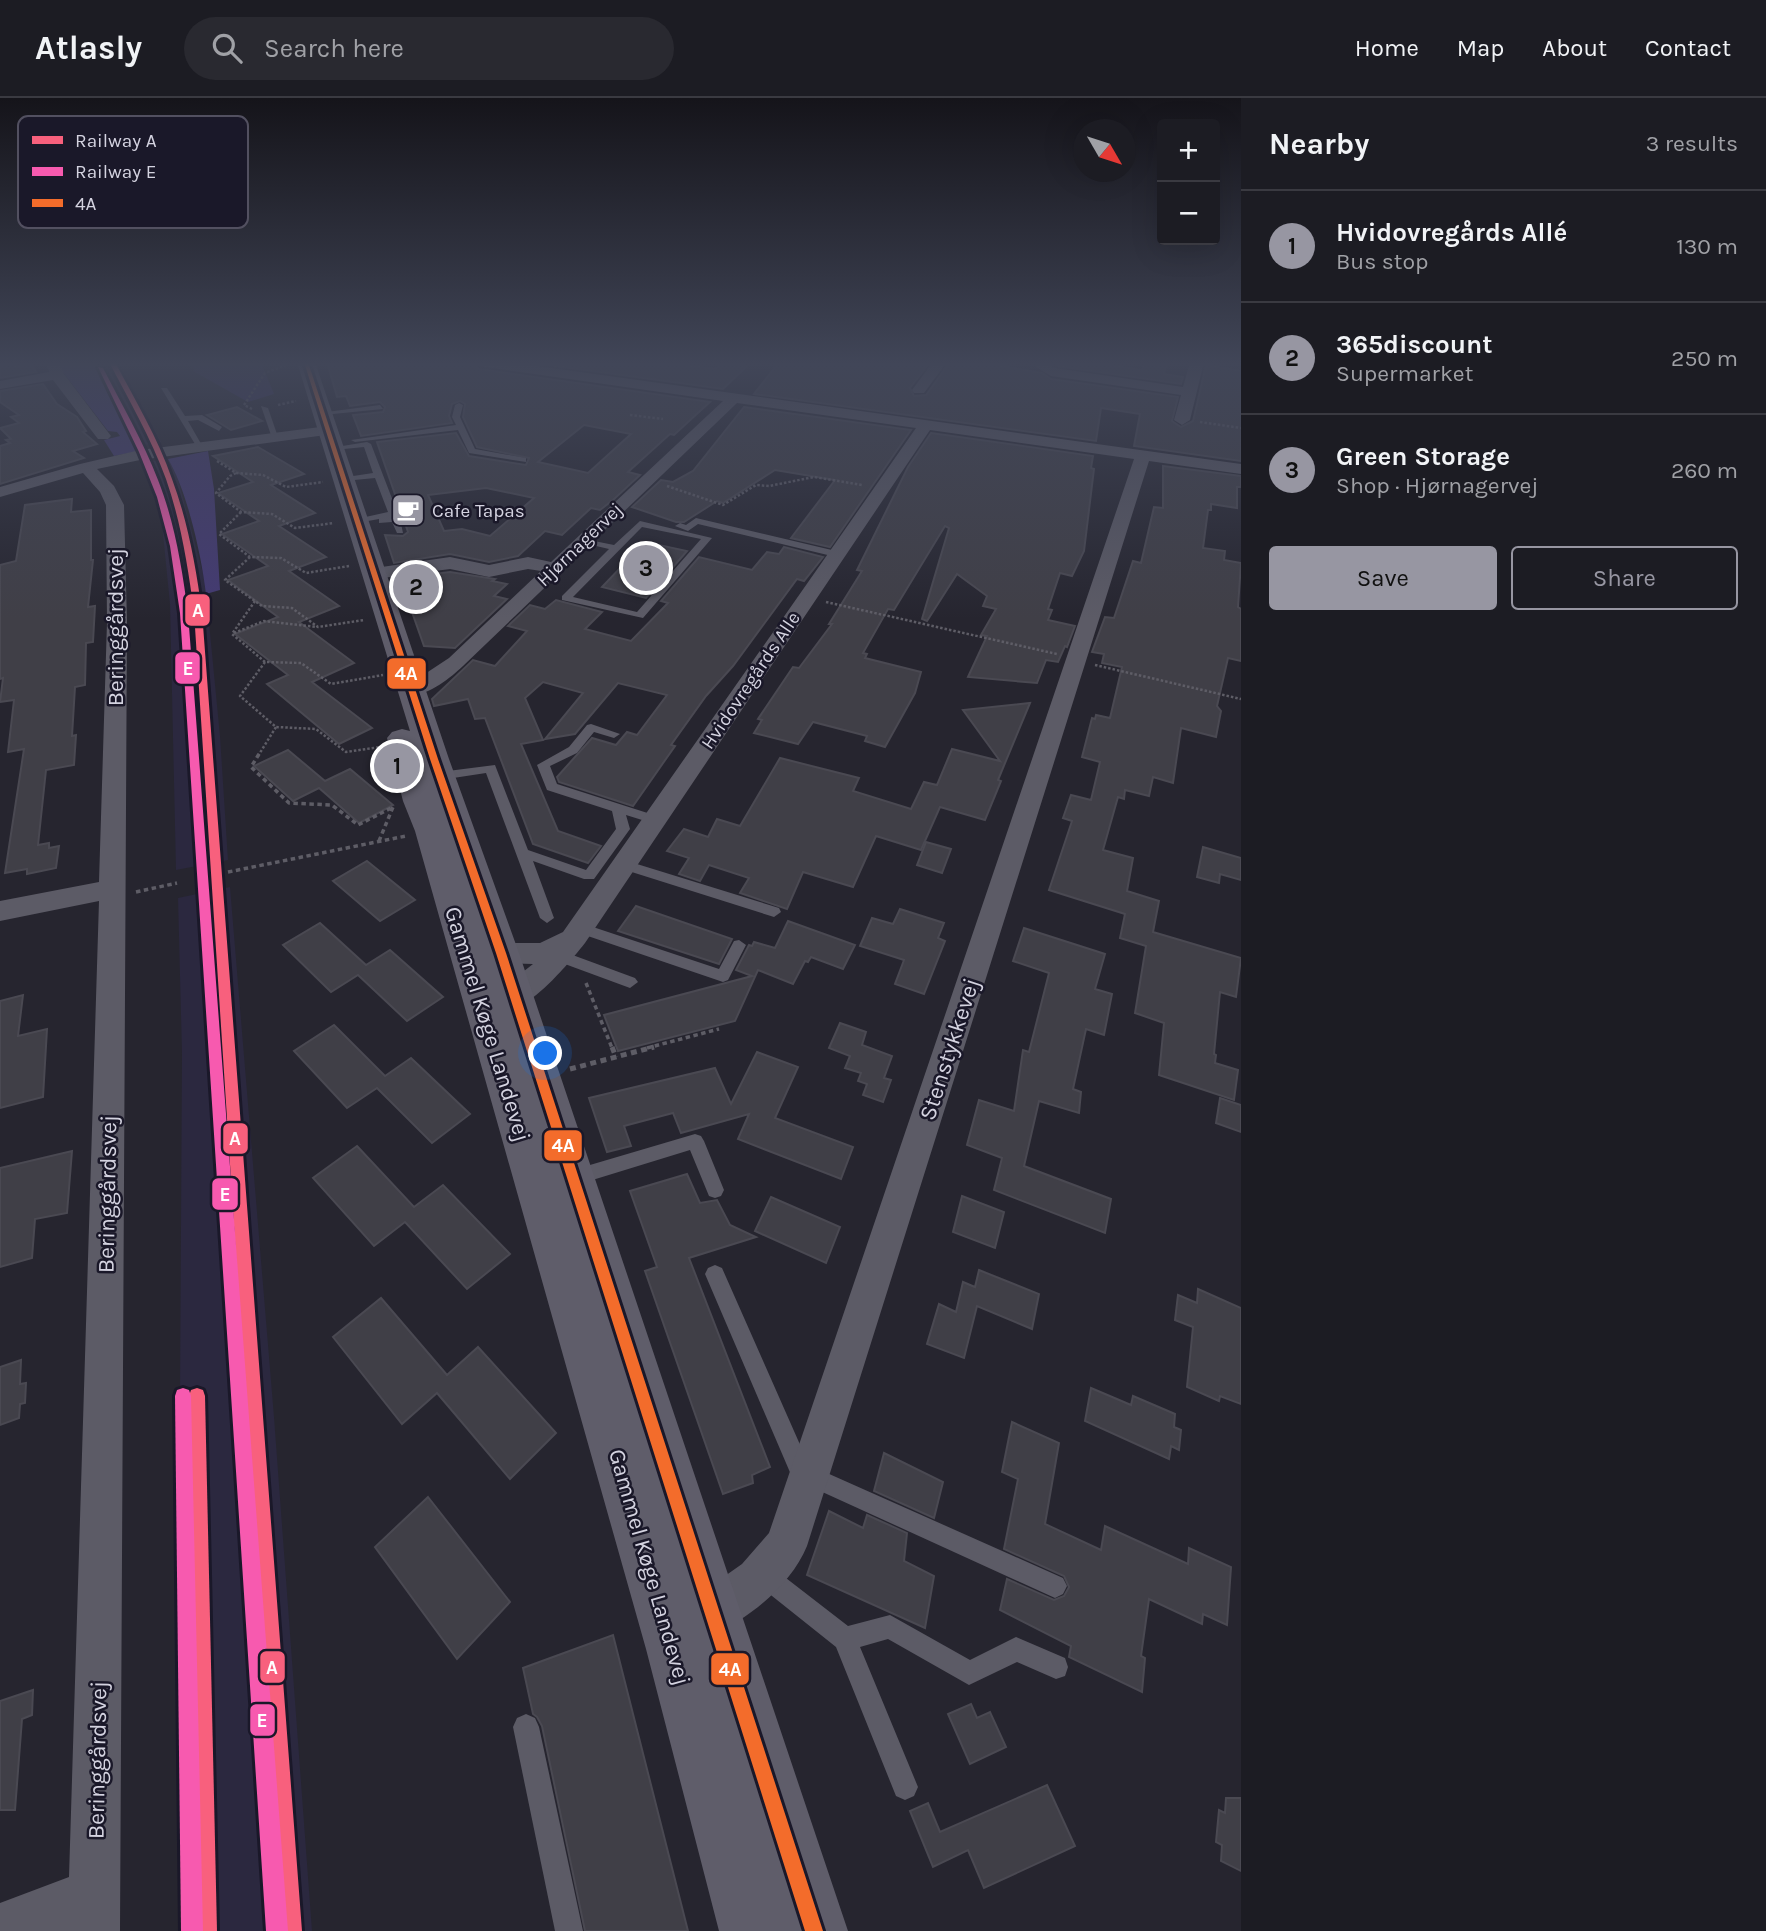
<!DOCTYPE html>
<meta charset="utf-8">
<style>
body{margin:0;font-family:Karla,sans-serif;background:#292930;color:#f1f3f6}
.controls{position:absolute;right:21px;top:21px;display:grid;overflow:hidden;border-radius:7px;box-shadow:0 7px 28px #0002}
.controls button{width:63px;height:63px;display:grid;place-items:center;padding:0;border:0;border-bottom:2px solid #3a3a41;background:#1c1c23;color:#f1f3f6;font:35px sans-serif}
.compass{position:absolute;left:1073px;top:21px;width:63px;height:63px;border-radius:50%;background:#1c1c23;box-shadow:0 7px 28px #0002;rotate:129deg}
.you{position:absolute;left:546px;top:956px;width:24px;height:24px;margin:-18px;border:5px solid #fff;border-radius:50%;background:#1a73e8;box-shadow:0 0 0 10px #1a73e833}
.badge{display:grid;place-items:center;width:46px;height:46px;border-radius:50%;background:#9796a2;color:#111;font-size:23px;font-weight:700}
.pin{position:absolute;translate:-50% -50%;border:4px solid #fff;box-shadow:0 2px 7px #0006}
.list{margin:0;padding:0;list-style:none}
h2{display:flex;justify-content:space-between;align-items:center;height:91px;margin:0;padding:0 28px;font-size:30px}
h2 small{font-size:23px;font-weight:400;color:#a0a1a6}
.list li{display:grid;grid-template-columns:46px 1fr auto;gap:21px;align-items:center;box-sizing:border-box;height:112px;padding:0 28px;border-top:2px solid #3a3a41}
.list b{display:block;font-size:26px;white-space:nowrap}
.list p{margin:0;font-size:23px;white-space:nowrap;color:#a0a1a6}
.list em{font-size:23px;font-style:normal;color:#a0a1a6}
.actions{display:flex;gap:14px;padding:21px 28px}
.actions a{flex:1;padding:16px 0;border:2px solid #9796a2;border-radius:7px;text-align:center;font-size:24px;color:#9796a2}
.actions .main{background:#9796a2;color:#111}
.icon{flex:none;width:38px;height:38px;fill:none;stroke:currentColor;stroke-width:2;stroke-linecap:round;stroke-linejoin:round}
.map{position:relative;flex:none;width:1241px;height:1833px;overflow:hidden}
header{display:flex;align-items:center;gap:42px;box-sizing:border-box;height:98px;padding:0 35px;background:#1c1c23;border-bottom:2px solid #3a3a41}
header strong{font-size:33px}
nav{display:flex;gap:38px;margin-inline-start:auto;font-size:24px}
.search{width:490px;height:63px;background:#292930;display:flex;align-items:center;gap:18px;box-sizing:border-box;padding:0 24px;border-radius:38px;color:#a0a1a6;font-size:26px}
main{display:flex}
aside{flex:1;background:#1c1c23}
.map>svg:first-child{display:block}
.built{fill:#2b283f}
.green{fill:#372e61}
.forest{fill:#443a73}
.building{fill:#403f47;stroke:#4a4952;stroke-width:2;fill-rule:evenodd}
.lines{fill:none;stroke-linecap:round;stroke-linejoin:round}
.path-far2{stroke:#5e5d66;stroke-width:2.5;stroke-dasharray:2.5 2;stroke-linecap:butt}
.path-far1{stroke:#5e5d66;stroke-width:3.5;stroke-dasharray:4.5 3.5;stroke-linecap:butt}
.path{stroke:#5e5d66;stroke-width:5;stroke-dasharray:6 4.5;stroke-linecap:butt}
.service{fill:#5c5b66;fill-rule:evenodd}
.minor{fill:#5c5b66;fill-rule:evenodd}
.secondary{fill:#5f5d6a;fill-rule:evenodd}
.bus-1-casing{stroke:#1a1829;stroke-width:6}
.bus-1{fill:#f36c2b;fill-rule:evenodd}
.rail-1-casing{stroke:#1a1829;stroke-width:6}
.rail-2-casing{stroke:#1a1829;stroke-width:6}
.rail-1{fill:#f8607d;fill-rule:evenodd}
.rail-2{fill:#f75aaf;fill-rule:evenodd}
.labels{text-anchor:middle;stroke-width:5;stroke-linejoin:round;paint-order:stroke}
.far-poi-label{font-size:19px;fill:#d4d3e0;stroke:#1a1829;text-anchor:start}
.far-street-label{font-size:19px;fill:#d4d3e0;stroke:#1a1829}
.street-label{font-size:23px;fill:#d4d3e0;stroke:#1a1829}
.key{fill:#1a1829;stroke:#525060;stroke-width:2}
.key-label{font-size:19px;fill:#d4d3e0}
.line-badge{stroke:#1a1829;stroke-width:2.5}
.badge-label{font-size:19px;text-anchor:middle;font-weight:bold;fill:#fff}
</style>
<header>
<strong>Atlasly</strong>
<div class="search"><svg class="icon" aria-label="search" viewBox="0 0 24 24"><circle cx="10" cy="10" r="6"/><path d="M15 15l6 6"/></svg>Search here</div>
<nav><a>Home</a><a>Map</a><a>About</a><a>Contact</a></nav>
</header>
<main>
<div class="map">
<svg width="1241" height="1833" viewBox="0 0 1241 1833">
<rect width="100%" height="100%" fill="#26252f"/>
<g class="built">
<polygon points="99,264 119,264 161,344 140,348"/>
<polygon points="168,361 176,374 205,483 220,638 228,762 176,772 170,506 162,426 146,364"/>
<polygon points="230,789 274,1319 312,1833 184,1833 180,1302 182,955 178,800"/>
</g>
<polygon class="green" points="184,264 261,264 274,296 248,304 193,273 194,270"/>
<g class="forest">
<polygon points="60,264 99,264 140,348 139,353 114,358 104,342 120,338 117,334 108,333 62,273"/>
<path d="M208,353L214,391L220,492L206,496C202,460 187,392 168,361Z"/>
</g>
<g class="building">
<polygon points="0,264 12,264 15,269 32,266 36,274 0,280"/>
<path d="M327,264H470L479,271L710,304L674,337L670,336L628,374L640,377L613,402L600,412L591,410L562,437L545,433L518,458L489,464L450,456L394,465L385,437L403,438L408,434L377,344L456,335L469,358L526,367L529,360L477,349L463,319L465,306L460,303L452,306L449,318L452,325L361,338L353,317L383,314L385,309L380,304L350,308L346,298L337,299ZM584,327L631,336L588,375L538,364ZM486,390L534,400L490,438L462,431L444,433L428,397Z"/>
<polygon points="527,264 658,264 716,271 722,264 747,268 723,291"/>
<polygon points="779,264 930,264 910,290 914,298 926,297 950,264 1006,264 1002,268 1042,275 1051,281 1178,299 1172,323 1181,329 1193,323 1206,267 1241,273 1241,363 1134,348 1140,316 1101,310 1096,343 754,296"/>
<polygon points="1059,264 1087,264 1142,272 1145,264 1167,264 1164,276 1183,279 1181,286 1057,268"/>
<polygon points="43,286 57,306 77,319 86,333 83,334 97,346 73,353 84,360 0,386 0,348 10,345 6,342 11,341 0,330 19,325 11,319 19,317 0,304 0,293"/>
<polygon points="237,309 262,323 231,332 207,317"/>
<polygon points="744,309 911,332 830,449 791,440 835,382 775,372 723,405 717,403 684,424 676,424 632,409 661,382 673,384 693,373"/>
<polygon points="931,335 1093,358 1091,370 1094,371 1084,453 1072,478 1060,475 1048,511 1052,512 1048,522 1075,528 1067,549 1065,548 1058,564 1046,562 1037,585 968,579 987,538 981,537 996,511 983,508 987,498 957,476 927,523 922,521 949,430 945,428 894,512 888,511 863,555 867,556 865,560 921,574 915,595 885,649 865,643 867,638 813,624 798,646 754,635 762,622 758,621 793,569 799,570 832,526 829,526 862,473 857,472 908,369"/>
<polygon points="258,349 304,376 271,387 315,415 279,428 326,459 289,473 339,508 299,524 354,565 312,584 372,630 339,646 267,586 288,577 235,536 278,519 228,482 268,468 222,436 259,423 218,395 253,384 213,358"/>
<polygon points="1163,368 1241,378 1241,389 1237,389 1237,410 1211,406 1211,412 1208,412 1203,450 1225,453 1224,462 1241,465 1238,509 1241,511 1241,563 1228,560 1217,608 1221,613 1216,639 1181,630 1173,685 1153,679 1149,698 1125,692 1124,701 1118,699 1103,752 1133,760 1127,793 1159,803 1153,834 1241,860 1236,899 1220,894 1214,956 1216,957 1215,965 1238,972 1234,1002 1159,977 1164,925 1135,915 1146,848 1120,840 1125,816 1049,792 1072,723 1063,720 1071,697 1091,702 1100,664 1082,659 1092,620 1095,621 1096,617 1110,620 1122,569 1102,565 1104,556 1092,554 1105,519 1114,520 1133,463 1141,465 1154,409 1163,410"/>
<polygon points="72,401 71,414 91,412 91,462 93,462 88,509 95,508 93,544 86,545 85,587 75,589 72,638 76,637 74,667 46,672 38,747 49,745 49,750 59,748 56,770 27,776 27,771 5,775 24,651 8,654 14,602 0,604 3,580 0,581 0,467 16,463 25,407"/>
<polygon points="645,444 687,453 646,500 602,489"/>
<polygon points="784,449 823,459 804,483 797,481 733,568 706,598 671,647 675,648 633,708 559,684 557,679 592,640 616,647 627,634 637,637 667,597 618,585 575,636 545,641 583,595 543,584 525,600 543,642 521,646 558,733 601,748 588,765 533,746 485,620 475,621 468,601 434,608 432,601 473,562 495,568 527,533 508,528 530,507 545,511 556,502 602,514 585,531 631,543 668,505 661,503 699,459 752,472 767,454 779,456"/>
<polygon points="450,474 495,481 492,483 507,486 494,498 507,501 455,550 424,548 400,480"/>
<polygon points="1030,605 998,682 1001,683 985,722 940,709 921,752 876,738 853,789 803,774 787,811 740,795 749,780 709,767 700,783 679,776 689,760 667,753 684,731 708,739 717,721 740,728 780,660 859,680 853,693 911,711 924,684 937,687 952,651 1000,663 963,612"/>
<polygon points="288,652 325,683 350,671 393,707 359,725 319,690 293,703 254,668"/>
<polygon points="926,744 951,751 942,775 917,767"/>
<polygon points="1203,749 1241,760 1241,782 1220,776 1219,785 1197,779"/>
<polygon points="367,763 415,802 380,823 333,783"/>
<polygon points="636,808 732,841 719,866 618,833"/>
<polygon points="900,811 944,825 938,840 945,843 924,896 895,886 904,862 860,848 872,820 893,826"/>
<polygon points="788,823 855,847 843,871 811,859 808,864 805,863 793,886 758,872 735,923 618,953 604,917 752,878 736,872 749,847 752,848 754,844 775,850"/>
<polygon points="320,825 366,867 390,852 443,899 407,923 358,877 331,894 283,847"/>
<polygon points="1024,830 1105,856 1095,891 1112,896 1104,937 1086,931 1073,991 1081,994 1079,1015 1039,1003 1024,1068 1111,1101 1105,1135 994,1092 1002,1060 967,1047 979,1002 1014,1013 1023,952 1029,954 1049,875 1013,863"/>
<polygon points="23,897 18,938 47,931 43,999 0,1010 0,903"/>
<polygon points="840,925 866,934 862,947 892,958 884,980 891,982 883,1004 863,997 867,986 858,983 861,975 845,970 850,958 829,950"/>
<polygon points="334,927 385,978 411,960 470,1016 432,1045 377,990 347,1010 294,953"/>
<polygon points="757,954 798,969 775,1020 853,1049 841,1081 738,1041 749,1016 681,1035 673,1015 624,1028 631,1048 607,1054 589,1000 715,970 731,1006"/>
<polygon points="1220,1000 1241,1007 1241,1034 1216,1025"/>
<polygon points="357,1048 414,1109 443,1087 510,1156 467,1191 405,1124 374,1148 313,1080"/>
<polygon points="72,1053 67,1115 35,1121 32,1160 0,1169 0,1070"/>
<polygon points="687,1076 700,1105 717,1102 730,1127 756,1139 689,1160 770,1369 752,1377 753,1385 723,1396 645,1173 657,1169 630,1093"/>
<polygon points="962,1098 1004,1114 995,1150 953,1134"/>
<polygon points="771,1099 840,1129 826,1165 755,1133"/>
<polygon points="979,1172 1039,1196 1032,1231 977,1208 964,1260 927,1246 939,1206 956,1214 963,1184 975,1189"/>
<polygon points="1198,1191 1241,1210 1241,1306 1220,1298 1219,1303 1187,1289 1193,1229 1175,1222 1178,1197 1197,1205"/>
<polygon points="381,1200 447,1277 478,1249 556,1335 510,1381 437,1295 402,1326 333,1239"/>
<polygon points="21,1262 20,1286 26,1285 25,1305 20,1306 19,1320 0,1327 0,1269"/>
<polygon points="1091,1290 1131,1307 1133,1298 1175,1316 1174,1329 1181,1332 1179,1352 1171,1348 1169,1361 1085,1323"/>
<polygon points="1012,1324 1059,1345 1045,1426 1101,1452 1105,1428 1188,1466 1189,1450 1231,1469 1227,1527 1203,1516 1202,1526 1149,1501 1141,1558 1145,1560 1142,1594 1069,1559 1071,1548 1000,1512 1007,1481 1054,1502 1064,1498 1069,1489 1064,1478 1004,1451 1018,1381 1002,1374"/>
<polygon points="884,1355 943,1384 934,1420 874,1393"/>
<polygon points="428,1399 510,1504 457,1561 375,1449"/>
<polygon points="829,1413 863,1430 867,1417 907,1435 904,1463 934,1478 925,1530 807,1477"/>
<polygon points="613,1537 688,1833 585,1833 542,1628 537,1619 533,1616 523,1570"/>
<polygon points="33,1592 32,1617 22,1621 15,1712 0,1712 0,1603"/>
<polygon points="971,1606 977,1620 990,1614 1006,1649 970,1666 948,1616"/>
<polygon points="1047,1687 1075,1748 984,1790 968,1752 933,1769 910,1713 928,1705 940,1734"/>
<polygon points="1226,1700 1241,1700 1241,1773 1221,1763 1222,1747 1216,1744 1219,1712 1225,1715"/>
</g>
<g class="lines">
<g class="path-far2">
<polyline points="278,307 296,303"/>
<polyline points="252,311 244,307 265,275 286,267"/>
<polyline points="630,317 663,321"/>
<polyline points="1200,324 1241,330"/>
<polyline points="217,363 236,375 263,377 286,389 323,384"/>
<polyline points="236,375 230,378 216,395 241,414 272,416 295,430 334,425"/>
<polyline points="667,388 723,407 756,387 769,388 814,379 862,387"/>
<polyline points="241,414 219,436 250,459 281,460 306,475 349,468"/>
<polyline points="250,459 225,482 262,508 292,510 318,529 364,522"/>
<polyline points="255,503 232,536 265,564 301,565 331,586 383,577"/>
<polyline points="826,504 1057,556"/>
<polyline points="234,535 264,523 317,529"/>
<polyline points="265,564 240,598 276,629 316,631 346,654 380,649"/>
<polyline points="1095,567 1241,601"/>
<polyline points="258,658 276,629"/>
</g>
<g class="path-far1">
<polyline points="259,656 251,669 289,705 332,707 358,727 393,709"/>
<polyline points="379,743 393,709"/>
<polyline points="228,774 406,738"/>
<polyline points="136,794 177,785"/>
<polyline points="586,885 612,950"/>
<polyline points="647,950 719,931"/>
</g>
<g class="path">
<polyline points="612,949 616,959"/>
<polyline points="570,971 654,949"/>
</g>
<g class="service">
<polygon points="161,290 167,290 185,318 202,317 222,329 219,333 198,322 188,323 204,351 198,351"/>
<polygon points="459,305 463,307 460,319 475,351 526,360 526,364 469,355 458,332 355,344 351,342 456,327 452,319 455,307"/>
<polygon points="380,307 383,311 323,317 319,315"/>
<polygon points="261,308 268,310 279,342 272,340"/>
<polygon points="367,344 371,346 398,416 395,418 400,421 403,435 397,435 392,424 379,425 379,421 357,425 352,422 388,414 375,380 344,383 340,380 373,375 364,349 334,352 330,350"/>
<polygon points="696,420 836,453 841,456 836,459 698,426 688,433 675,428 680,425 686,427"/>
<path d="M640,423L712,440L643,520L562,502V498L609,451L579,444V440L614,447ZM642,429L701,441L637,514L573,499Z"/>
<polygon points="591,626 620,636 614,640 594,634 577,655 550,668 557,686 660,719 662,722 655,726 626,717 630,731 594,781 584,781 533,763 554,820 547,825 540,820 486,675 440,682 434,678 440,674 495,667 528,752 586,772 616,731 612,713 547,692 537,667 569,649 587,627"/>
<polygon points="624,762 779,810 781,814 774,819 619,770 617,767 619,764"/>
<polygon points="581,825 719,871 734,843 739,842 746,847 728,882 723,884 576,834 574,830"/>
<polygon points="559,852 635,880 638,884 630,890 554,862 552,858 554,854"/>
<polygon points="695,1036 701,1038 704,1043 724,1092 721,1098 715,1100 709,1098 690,1052 573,1088 567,1086 564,1080 567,1074 573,1072"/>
<polygon points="715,1167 722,1170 809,1367 1063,1480 1067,1488 1063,1496 1055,1500 807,1387 803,1389 795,1386 705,1176 708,1170"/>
<polygon points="765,1466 773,1470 848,1528 890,1517 970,1562 1016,1539 1065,1560 1068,1569 1065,1578 1056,1581 1017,1564 969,1587 888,1541 860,1549 918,1689 914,1698 905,1702 896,1698 836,1549 757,1486 753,1478 757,1470"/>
<polygon points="526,1616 535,1620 539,1629 583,1833 555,1833 513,1629 517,1620"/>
</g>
<g class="minor">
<polygon points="46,264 60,264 64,276 111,338 108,341 98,341 53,282 0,291 0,283 49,274"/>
<path d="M472,264H508L1241,366V376L1149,363L807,1448C791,1487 749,1521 711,1537L695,1531L689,1515L695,1499L742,1466L769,1435L1134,361L930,332L585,845C573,860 534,908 514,908C513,908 505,905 504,905L499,897L504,889L533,866L501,865L491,862L487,855L491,848L501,845H540L563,834L916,330L737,305L463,568C449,581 425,601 405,596L402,591L449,560L541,473L528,471L489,479L450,471L375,481L366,475L368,471L450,459L489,467L528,459L551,464L723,303L479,268Z"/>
<polygon points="933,264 947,264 924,295 914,295 912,292"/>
<polygon points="1040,264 1054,264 1051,268 1055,270 1183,289 1190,264 1204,264 1190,322 1182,327 1174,322 1181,297 1051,278 1036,269"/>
<polygon points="328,328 336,333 333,336 140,362 97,371 114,388 124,407 127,524 120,1833 0,1833 0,1805 69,1779 99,803 0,823 0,803 99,784 107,524 106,407 100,394 83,375 0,399 0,389 80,366 140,352"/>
</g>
<polygon class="secondary" points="297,264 315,264 449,661 519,855 848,1833 719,1833 646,1551 415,733 403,703 387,640 392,634 402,631 410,633"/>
<g class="bus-1-casing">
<polygon id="bus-1" points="304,264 308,264 438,661 506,855 823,1833 805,1833 496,855 430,661"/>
</g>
<use href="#bus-1" class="bus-1"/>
<g class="rail-1-casing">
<g id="rail-1">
<path d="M109,264H115C135,302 158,340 172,381C188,424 196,469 202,514L302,1833H280L194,514C188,469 181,424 166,381C151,340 129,302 109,264Z"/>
<polygon points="197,1290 203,1292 205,1298 217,1833 195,1833 189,1298 191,1292"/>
</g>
</g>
<g class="rail-2-casing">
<g id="rail-2">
<path d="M98,269L103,270C122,307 143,343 158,382C175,425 182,470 188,515L288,1833H266L180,515L170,448L157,399L139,354Z"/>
<polygon points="183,1290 189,1292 191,1298 203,1833 181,1833 175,1298 177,1292"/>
</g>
</g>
<use href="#rail-1" class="rail-1"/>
<use href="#rail-2" class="rail-2"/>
</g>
<linearGradient id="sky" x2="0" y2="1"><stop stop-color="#15141a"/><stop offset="0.51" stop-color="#414658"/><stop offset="1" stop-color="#414658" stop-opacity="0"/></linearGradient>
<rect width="1241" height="521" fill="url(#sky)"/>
<defs>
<g id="cafe-square" transform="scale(1.75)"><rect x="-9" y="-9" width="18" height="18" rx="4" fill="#9796a2" stroke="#1a1829"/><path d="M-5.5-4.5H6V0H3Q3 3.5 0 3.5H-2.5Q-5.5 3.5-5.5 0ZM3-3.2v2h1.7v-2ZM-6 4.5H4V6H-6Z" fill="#fff"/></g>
</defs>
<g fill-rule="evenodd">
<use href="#cafe-square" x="408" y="412"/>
</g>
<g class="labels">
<g class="far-poi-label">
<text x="432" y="419">Cafe Tapas</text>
</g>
<g class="far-street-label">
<text transform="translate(579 446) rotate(-44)" y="7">Hjørnagervej</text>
<text transform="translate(750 582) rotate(-56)" y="7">Hvidovregårds Alle</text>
</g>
<g class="street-label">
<text transform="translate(115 529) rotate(-90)" y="8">Beringgårdsvej</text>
<text transform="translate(488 926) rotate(73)" y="8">Gammel Køge Landevej</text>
<text transform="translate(949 951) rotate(-72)" y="8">Stenstykkevej</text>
<text transform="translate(107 1096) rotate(-89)" y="8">Beringgårdsvej</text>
<text transform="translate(650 1469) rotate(74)" y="8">Gammel Køge Landevej</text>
<text transform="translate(97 1662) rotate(-89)" y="8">Beringgårdsvej</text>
</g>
</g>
<rect x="18" y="18" width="230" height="112" rx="10" class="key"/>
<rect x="32" y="38" width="31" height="8" fill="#f8607d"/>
<rect x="32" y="69" width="31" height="9" fill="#f75aaf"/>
<rect x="32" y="101" width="31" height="8" fill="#f36c2b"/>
<g class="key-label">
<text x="75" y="49">Railway A</text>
<text x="75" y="80">Railway E</text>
<text x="75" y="112">4A</text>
</g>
<g class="line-badge">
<rect x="184" y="495" width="27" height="34" rx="7" fill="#f8607d"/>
<rect x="174" y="553" width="27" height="34" rx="7" fill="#f75aaf"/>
<rect x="386" y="559" width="41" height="33" rx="7" fill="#f36c2b"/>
<rect x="222" y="1024" width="27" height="33" rx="7" fill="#f8607d"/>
<rect x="543" y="1031" width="40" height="33" rx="7" fill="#f36c2b"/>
<rect x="211" y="1079" width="28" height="34" rx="7" fill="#f75aaf"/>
<rect x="259" y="1552" width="27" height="34" rx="7" fill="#f8607d"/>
<rect x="710" y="1554" width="40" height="34" rx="7" fill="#f36c2b"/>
<rect x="249" y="1605" width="27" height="34" rx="7" fill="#f75aaf"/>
</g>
<g class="badge-label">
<text x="198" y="519">A</text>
<text x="188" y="577">E</text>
<text x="406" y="582">4A</text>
<text x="235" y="1047">A</text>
<text x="563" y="1054">4A</text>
<text x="225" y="1103">E</text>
<text x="272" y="1576">A</text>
<text x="730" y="1578">4A</text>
<text x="262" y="1629">E</text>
</g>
</svg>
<div class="controls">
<button>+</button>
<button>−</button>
</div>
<svg class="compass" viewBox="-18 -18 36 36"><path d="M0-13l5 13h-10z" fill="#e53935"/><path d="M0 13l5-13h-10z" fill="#a0a1a6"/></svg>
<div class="you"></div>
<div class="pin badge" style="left:397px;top:668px">1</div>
<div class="pin badge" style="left:416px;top:489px">2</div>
<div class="pin badge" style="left:646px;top:470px">3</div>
</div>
<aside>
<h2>Nearby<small>3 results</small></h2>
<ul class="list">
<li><span class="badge">1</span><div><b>Hvidovregårds Allé</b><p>Bus stop</p></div><em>130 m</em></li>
<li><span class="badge">2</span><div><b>365discount</b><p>Supermarket</p></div><em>250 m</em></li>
<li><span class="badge">3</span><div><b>Green Storage</b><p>Shop · Hjørnagervej</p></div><em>260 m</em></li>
</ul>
<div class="actions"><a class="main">Save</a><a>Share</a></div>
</aside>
</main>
